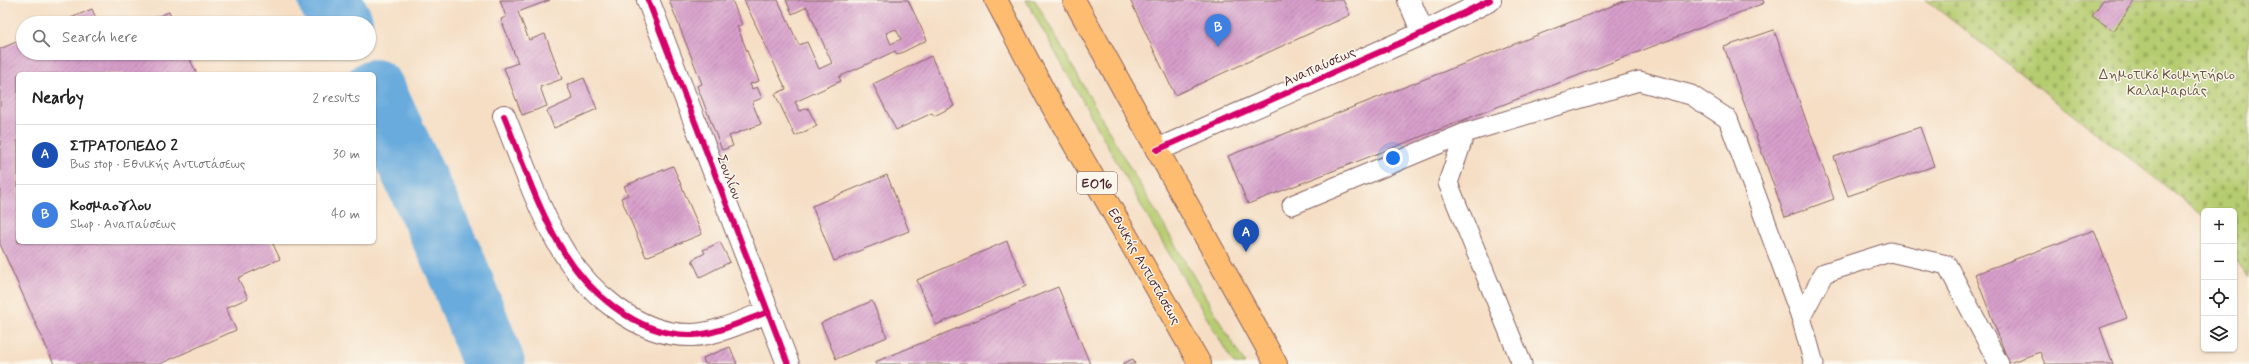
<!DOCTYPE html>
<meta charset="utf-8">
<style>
body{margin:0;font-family:Mynerve,sans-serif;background:#f2f2f2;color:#222}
.controls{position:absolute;right:12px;bottom:12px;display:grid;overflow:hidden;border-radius:6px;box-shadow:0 1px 3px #0004}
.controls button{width:36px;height:36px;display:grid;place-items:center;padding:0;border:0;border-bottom:1px solid #e0e0e0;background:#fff;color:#222;font:20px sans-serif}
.you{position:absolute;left:1393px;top:158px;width:14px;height:14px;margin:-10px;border:3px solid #fff;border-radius:50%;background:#1a73e8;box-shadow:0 0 0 6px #1a73e833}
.badge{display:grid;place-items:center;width:26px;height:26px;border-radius:50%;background:#1f6fb2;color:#fff;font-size:13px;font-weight:700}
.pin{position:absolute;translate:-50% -33px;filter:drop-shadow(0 1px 2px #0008)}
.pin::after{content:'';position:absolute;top:21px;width:14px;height:12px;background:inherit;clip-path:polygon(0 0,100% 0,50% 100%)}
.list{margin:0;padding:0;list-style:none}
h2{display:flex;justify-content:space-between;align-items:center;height:52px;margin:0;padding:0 16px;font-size:17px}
h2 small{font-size:13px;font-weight:400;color:#767676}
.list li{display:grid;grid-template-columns:26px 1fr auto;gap:12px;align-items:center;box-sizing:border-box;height:60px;padding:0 16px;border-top:1px solid #e0e0e0}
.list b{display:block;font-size:15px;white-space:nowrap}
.list p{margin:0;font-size:13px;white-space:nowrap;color:#767676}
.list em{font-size:13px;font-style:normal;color:#767676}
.icon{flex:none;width:22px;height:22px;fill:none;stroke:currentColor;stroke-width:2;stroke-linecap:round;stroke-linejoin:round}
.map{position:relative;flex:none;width:2249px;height:364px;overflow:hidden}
.search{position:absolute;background:#fff;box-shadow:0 1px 3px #0004;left:16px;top:16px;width:360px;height:44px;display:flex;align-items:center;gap:10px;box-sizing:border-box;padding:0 14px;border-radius:22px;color:#767676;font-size:15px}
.panel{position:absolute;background:#fff;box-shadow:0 1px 3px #0004;left:16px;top:72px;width:360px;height:172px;border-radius:6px}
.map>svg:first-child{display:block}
.grass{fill:#b6cc70;stroke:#80764e}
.cemetery{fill:url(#cemetery-stones);stroke:#80764e}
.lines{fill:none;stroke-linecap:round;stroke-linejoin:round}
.river{stroke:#69abdd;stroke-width:62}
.building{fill:url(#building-hatch);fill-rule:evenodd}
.lane-casing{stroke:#866261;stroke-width:21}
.street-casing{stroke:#866261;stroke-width:24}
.primary-casing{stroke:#866261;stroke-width:24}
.lane{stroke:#fff;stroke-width:19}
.street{stroke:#fff;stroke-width:22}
.primary{stroke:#febc70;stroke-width:22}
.cycleway-casing{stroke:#fbf7ec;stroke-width:8}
.cycleway{stroke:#d6006c;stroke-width:6}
.labels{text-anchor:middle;stroke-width:3;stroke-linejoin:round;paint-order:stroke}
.shield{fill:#fbf7ec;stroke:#7f6065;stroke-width:1}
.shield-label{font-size:13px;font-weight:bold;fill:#4a1f2b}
.street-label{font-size:14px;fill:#4a1f2b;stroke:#fbf7ec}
.park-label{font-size:14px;fill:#6a5340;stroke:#fbf7ec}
</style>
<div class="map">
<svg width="2249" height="364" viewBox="0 0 2249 364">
<defs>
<pattern id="cemetery-stones" width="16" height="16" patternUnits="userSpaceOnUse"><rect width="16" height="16" fill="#b6cc70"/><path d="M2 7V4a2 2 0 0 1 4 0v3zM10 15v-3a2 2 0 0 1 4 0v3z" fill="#9eaf61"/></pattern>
<pattern id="building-hatch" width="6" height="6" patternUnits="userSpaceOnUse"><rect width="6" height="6" fill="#d79fcb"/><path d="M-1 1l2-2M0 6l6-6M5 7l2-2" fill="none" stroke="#b081a5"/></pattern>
</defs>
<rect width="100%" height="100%" fill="#fbf7ec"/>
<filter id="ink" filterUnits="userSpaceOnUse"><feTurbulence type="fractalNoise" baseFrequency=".025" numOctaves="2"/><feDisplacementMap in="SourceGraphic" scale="8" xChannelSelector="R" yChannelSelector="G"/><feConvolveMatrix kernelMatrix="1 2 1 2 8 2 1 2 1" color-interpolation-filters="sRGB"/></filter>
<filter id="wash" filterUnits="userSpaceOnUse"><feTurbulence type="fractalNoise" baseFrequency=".012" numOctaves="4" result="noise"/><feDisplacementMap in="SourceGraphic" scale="16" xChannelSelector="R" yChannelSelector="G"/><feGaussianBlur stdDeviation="0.9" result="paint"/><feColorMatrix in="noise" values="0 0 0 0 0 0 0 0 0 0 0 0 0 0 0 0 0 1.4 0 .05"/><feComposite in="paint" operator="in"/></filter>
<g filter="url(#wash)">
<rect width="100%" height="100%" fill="#f5dec4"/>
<polygon class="grass" points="1026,0 1035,0 1122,154 1245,364 1234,364 1151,223"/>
<polygon class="cemetery" points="1926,0 2249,0 2249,278 2234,257 2234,211 2204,211 2204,216"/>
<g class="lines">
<g class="river">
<polyline points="329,0 342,23"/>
<polyline points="374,90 456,266 494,364"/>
</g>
</g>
<g id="blocks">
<g class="building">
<polygon points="500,0 550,0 518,12 529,40 545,34 562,79 540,87 547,106 522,115 504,68 518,63 501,19 506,17"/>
<polygon points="669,0 732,0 742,25 737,26 759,81 750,84 752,89 757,87 762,98 752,102 761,124 729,136 733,146 722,150 697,86 702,84"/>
<path d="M744,0H778L799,45L807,42L819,69L832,63L807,7L792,14L786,0H908L927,40L897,55L895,51L839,77L841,81L795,102L800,111L808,108L817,126L795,136L775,94L786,89ZM896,29L901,39L891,44L886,33Z"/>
<polygon points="1130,0 1343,0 1350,15 1175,95"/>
<polygon points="1627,0 1763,0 1764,3 1248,204 1228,156"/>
<polygon points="2103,0 2135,0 2114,31 2092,16"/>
<polygon points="92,9 98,23 59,23"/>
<polygon points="169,12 174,23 143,23"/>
<polygon points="1774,30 1834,199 1785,217 1724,47"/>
<polygon points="23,39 23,53 187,53 197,74 18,74 18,242 272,242 280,259 238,278 248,298 226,308 236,330 160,364 54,364 0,244 0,49"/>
<polygon points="931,56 954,106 934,116 932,113 896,130 873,84"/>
<polygon points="584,78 597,109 554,128 547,111 573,99 567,85"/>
<polygon points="1920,127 1934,166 1848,196 1834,157"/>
<polygon points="673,166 702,234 646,257 621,198 628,195 624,186"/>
<polygon points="887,175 909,231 834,261 812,206"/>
<polygon points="2094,230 2127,318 2100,328 2113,364 2045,364 2040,352 2009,363 1975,274"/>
<polygon points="1007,241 1026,286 936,325 917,280"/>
<polygon points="720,242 730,262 700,277 692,260 705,253 703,250"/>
<polygon points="1058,287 1090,364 875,364 875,362"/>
<polygon points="872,301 887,337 836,359 821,323"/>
<polygon points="730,347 737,364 705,364 703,358"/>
<polygon points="1133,359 1135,364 1122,364"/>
</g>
</g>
</g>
<g filter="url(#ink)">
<use href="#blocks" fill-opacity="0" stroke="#866261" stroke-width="1"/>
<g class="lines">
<g class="lane-casing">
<g id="lane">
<polyline points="1292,205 1465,133"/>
<polyline points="1522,364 1448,183 1465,133 1639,81 1691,95 1728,119 1801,317"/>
<polyline points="1814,364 1801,317 1824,273 1890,252 1947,265 1999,364"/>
</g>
</g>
<g class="street-casing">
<g id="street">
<polyline points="648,0 788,364"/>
<polyline points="1409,0 1423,33"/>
<path d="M504,116C521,158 536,204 559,244C585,290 637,337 693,335C718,334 745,320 768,312"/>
<polyline points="1157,150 1423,33 1490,0"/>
</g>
</g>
<g class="primary-casing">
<g id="primary">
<polyline points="996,0 1046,95 1200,364"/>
<polyline points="1074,0 1276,364"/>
</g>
</g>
<use href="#lane" class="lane"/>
<use href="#street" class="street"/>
<use href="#primary" class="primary"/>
<g class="cycleway-casing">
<g id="cycleway">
<polyline points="648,0 788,364"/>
<path d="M504,116C521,158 536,204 559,244C585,290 637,337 693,335C718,334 745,320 768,312"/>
<polyline points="1157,150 1423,33 1490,0"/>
</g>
</g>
<use href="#cycleway" class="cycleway"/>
</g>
</g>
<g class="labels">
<rect class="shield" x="1077" y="172" width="40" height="22" rx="3"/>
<g class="shield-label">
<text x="1097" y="188">ΕΟ16</text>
</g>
<g class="street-label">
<text transform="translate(1319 66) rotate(-24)" y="5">Αναπαύσεως</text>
<text transform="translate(730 177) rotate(69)" y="5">Σουλίου</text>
<text transform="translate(1145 266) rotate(60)" y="5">Εθνικής Αντιστάσεως</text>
</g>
<g class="park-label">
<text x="2167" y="79">Δημοτικό Κοιμητήριο<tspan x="2167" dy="16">Καλαμαριάς</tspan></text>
</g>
</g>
</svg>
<div class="controls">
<button>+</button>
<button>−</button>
<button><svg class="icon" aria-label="locate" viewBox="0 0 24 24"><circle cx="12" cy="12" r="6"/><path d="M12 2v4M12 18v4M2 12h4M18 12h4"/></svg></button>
<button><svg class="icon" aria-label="layers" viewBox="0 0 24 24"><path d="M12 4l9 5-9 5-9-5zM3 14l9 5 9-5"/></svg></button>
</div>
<div class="you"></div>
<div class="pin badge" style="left:1246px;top:252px;background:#1a4fb4">A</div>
<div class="pin badge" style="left:1218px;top:47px;background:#3f7fe0">B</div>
<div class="search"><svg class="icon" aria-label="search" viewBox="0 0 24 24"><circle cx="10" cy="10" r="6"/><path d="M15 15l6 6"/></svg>Search here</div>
<section class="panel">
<h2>Nearby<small>2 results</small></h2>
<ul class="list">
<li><span class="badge" style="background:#1a4fb4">A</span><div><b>ΣΤΡΑΤΟΠΕΔΟ 2</b><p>Bus stop · Εθνικής Αντιστάσεως</p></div><em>30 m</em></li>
<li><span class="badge" style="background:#3f7fe0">B</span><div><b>Κοσμαογλου</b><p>Shop · Αναπαύσεως</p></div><em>40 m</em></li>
</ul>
</section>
</div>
